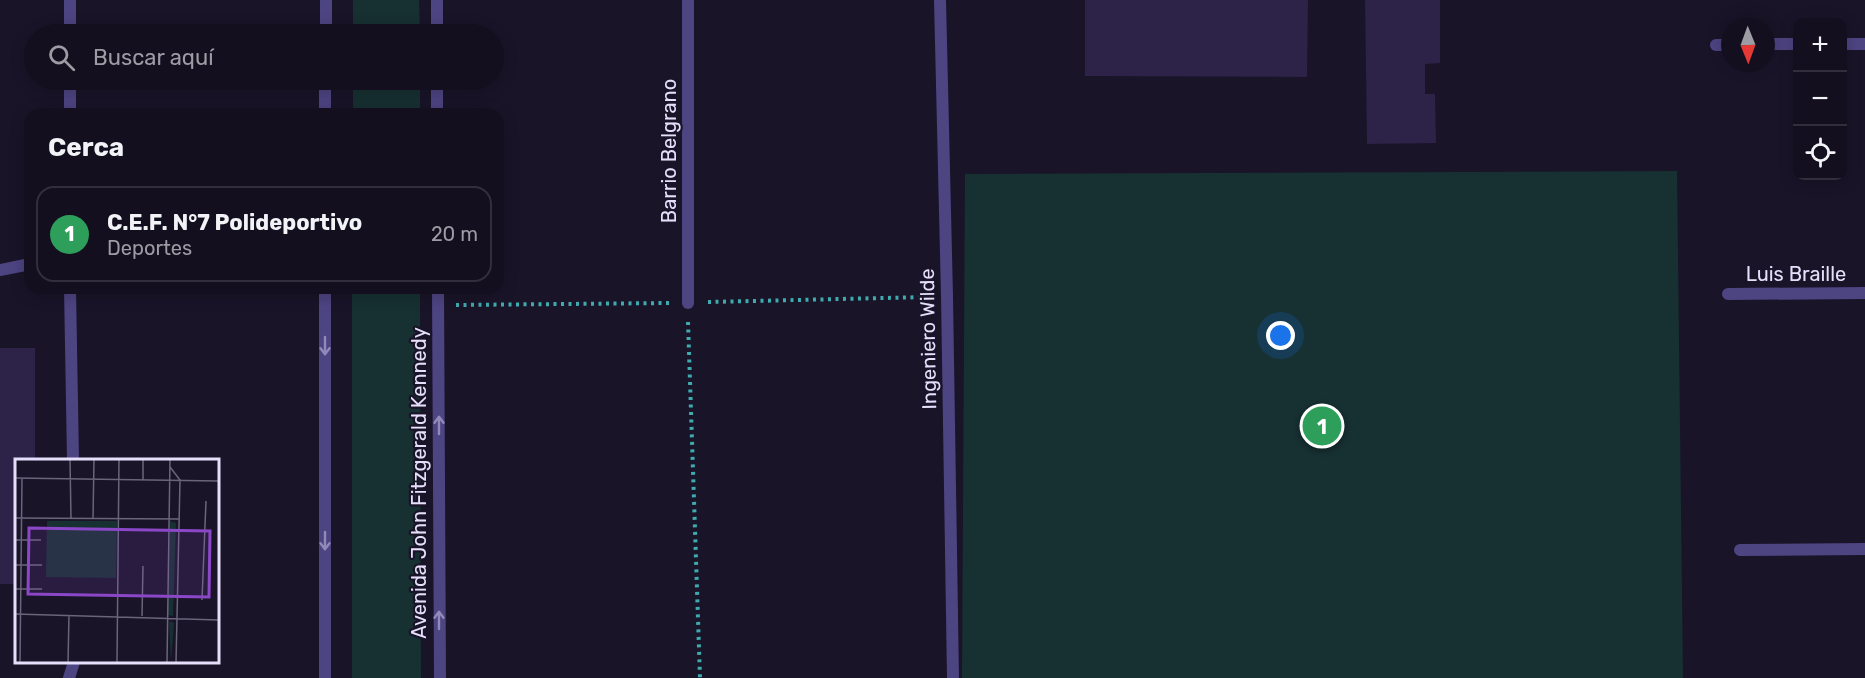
<!DOCTYPE html>
<html lang="es">
<meta charset="utf-8">
<style>
body{margin:0;font-family:Rubik,sans-serif;background:#1c1827;color:#f1f3f6}
.controls{position:absolute;right:18px;top:18px;display:grid;overflow:hidden;border-radius:12px;box-shadow:0 3px 15px #0003}
.controls button{width:54px;height:54px;display:grid;place-items:center;padding:0;border:0;border-bottom:2px solid #322f3c;background:#130f1e;color:#f1f3f6;font:30px sans-serif}
.compass{position:absolute;left:1721px;top:18px;width:54px;height:54px;border-radius:50%;background:#130f1e;box-shadow:0 3px 15px #0003;rotate:179deg}
.you{position:absolute;left:1281px;top:336px;width:21px;height:21px;margin:-15px;border:4px solid #fff;border-radius:50%;background:#1a73e8;box-shadow:0 0 0 9px #1a73e833}
.badge{display:grid;place-items:center;width:39px;height:39px;border-radius:50%;background:#ea580c;color:#fff;font-size:20px;font-weight:700}
.pin{position:absolute;translate:-50% -50%;border:3px solid #fff;box-shadow:0 2px 6px #0006}
.list{margin:0;padding:0;list-style:none}
h2{display:flex;justify-content:space-between;align-items:center;height:78px;margin:0;padding:0 24px;font-size:26px}
h2 small{font-size:20px;font-weight:400;color:#9d9ca4}
.list li{display:grid;grid-template-columns:39px 1fr auto;gap:18px;align-items:center;box-sizing:border-box;height:96px;margin:0 12px 12px;padding:0 12px;border:2px solid #322f3c;border-radius:18px}
.list b{display:block;font-size:22px;white-space:nowrap}
.list p{margin:0;font-size:20px;white-space:nowrap;color:#9d9ca4}
.list em{font-size:20px;font-style:normal;color:#9d9ca4}
.icon{flex:none;width:33px;height:33px;fill:none;stroke:currentColor;stroke-width:2;stroke-linecap:round;stroke-linejoin:round}
.map{position:relative;flex:none;width:1865px;height:678px;overflow:hidden}
.search{position:absolute;background:#130f1e;box-shadow:0 3px 15px #0003;left:24px;top:24px;width:480px;height:66px;display:flex;align-items:center;gap:15px;box-sizing:border-box;padding:0 21px;border-radius:33px;color:#9d9ca4;font-size:22px}
.panel{position:absolute;background:#130f1e;box-shadow:0 3px 15px #0003;left:24px;top:108px;width:480px;height:186px;border-radius:18px}
.map>svg:first-child{display:block}
.green{fill:#173032}
.building{fill:#2d2247}
.lines{fill:none;stroke-linecap:round;stroke-linejoin:round}
.path{stroke:#3faaaf;stroke-width:4;stroke-dasharray:3 4.5;stroke-linecap:butt}
.street{stroke:#4d4482;stroke-width:12}
.oneway{stroke:#918ab8}
.labels{text-anchor:middle;stroke-width:4.5;stroke-linejoin:round;paint-order:stroke}
.street-label{font-size:20px;fill:#e5dffb;stroke:#191428}
.inset-road{fill:none;stroke:#6b657c;stroke-width:1.5}
.view{fill:#8b47c8;fill-opacity:0.15;stroke:#8b47c8;stroke-width:3}
.inset-edge{fill:none;stroke:#e5dffb;stroke-width:3}
</style>
<div class="map">
<svg width="1865" height="678" viewBox="0 0 1865 678">
<rect width="100%" height="100%" fill="#191428"/>
<g class="green">
<polygon points="353,0 419,0 420,34 353,34"/>
<rect x="353" y="80" width="67" height="34"/>
<polygon points="1677,171 1683,678 962,678 965,174"/>
<polygon points="352,288 420,288 421,678 352,678"/>
</g>
<g class="building">
<polygon points="1085,0 1308,0 1307,77 1085,76"/>
<polygon points="1365,0 1440,0 1440,63 1425,64 1425,94 1435,94 1436,143 1367,144"/>
<polygon points="0,348 35,348 35,460 16,460 16,584 0,584"/>
</g>
<g class="lines">
<g class="path">
<polyline points="708,302 928,297"/>
<polyline points="456,305 670,303"/>
<polyline points="688,322 700,678"/>
</g>
<g class="street">
<polyline points="437,0 437,34"/>
<polyline points="940,0 947,296 953,678"/>
<polyline points="70,34 70,0"/>
<polyline points="326,34 326,0"/>
<polyline points="1766,44 1798,44"/>
<polyline points="1842,44 1865,44"/>
<polyline points="1716,45 1730,45"/>
<polyline points="437,80 437,114"/>
<polyline points="70,114 70,80"/>
<polyline points="325,114 325,80"/>
<polyline points="0,270 30,264"/>
<polyline points="70,288 73,460"/>
<polyline points="438,288 440,678"/>
<polyline points="1728,294 1865,293"/>
<polyline points="688,303 688,0"/>
<polyline points="1740,550 1865,549"/>
<polyline points="69,678 74,662"/>
<polyline points="325,678 325,288"/>
</g>
</g>
<defs><path id="oneway-shaft" d="M-6 0H5M1.5-3L5.5 0L1.5 3" fill="none" stroke-width="1.6" stroke-linecap="round" stroke-linejoin="round" transform="scale(1.5)"/></defs>
<g class="oneway">
<use href="#oneway-shaft" transform="translate(325 346) rotate(90)"/>
<use href="#oneway-shaft" transform="translate(439 425) rotate(-90)"/>
<use href="#oneway-shaft" transform="translate(325 541) rotate(90)"/>
<use href="#oneway-shaft" transform="translate(439 620) rotate(-90)"/>
</g>
<g class="labels">
<g class="street-label">
<text transform="translate(669 151) rotate(-90)" y="7">Barrio Belgrano</text>
<text x="1796" y="281">Luis Braille</text>
<text transform="translate(928 339) rotate(-91)" y="7">Ingeniero Wilde</text>
<text transform="translate(419 483) rotate(-90)" y="7">Avenida John Fitzgerald Kennedy</text>
</g>
</g>
<g transform="translate(15 459)">
<rect width="204" height="204" fill="#191428"/>
<path d="M32,62H102L101,119L31,118ZM155,62L161,64L158,157L153,156ZM156,162L159,164L156,203L154,164Z" fill="#173032"/>
<path class="inset-road" d="M55,0L56,60M155,8L165,21L161,204M0,19L204,22M128,21V0M0,59L164,60M78,60L79,0M0,81H26M0,106H27M0,130H27M187,141L191,42M0,155L204,161M127,157L128,107M5,204L7,19M53,204L54,156M102,204L104,0M152,204L155,0"/>
<path class="view" d="M14,69L195,72L194,138L13,135Z"/>
<rect width="204" height="204" class="inset-edge"/>
</g>
</svg>
<div class="controls">
<button>+</button>
<button>−</button>
<button><svg class="icon" aria-label="locate" viewBox="0 0 24 24"><circle cx="12" cy="12" r="6"/><path d="M12 2v4M12 18v4M2 12h4M18 12h4"/></svg></button>
</div>
<svg class="compass" viewBox="-18 -18 36 36"><path d="M0-13l5 13h-10z" fill="#e53935"/><path d="M0 13l5-13h-10z" fill="#9d9ca4"/></svg>
<div class="you"></div>
<div class="pin badge" style="left:1322px;top:426px;background:#2e9e5b">1</div>
<div class="search"><svg class="icon" aria-label="search" viewBox="0 0 24 24"><circle cx="10" cy="10" r="6"/><path d="M15 15l6 6"/></svg>Buscar aquí</div>
<section class="panel">
<h2>Cerca<small></small></h2>
<ul class="list">
<li><span class="badge" style="background:#2e9e5b">1</span><div><b>C.E.F. N°7 Polideportivo</b><p>Deportes</p></div><em>20 m</em></li>
</ul>
</section>
</div>
